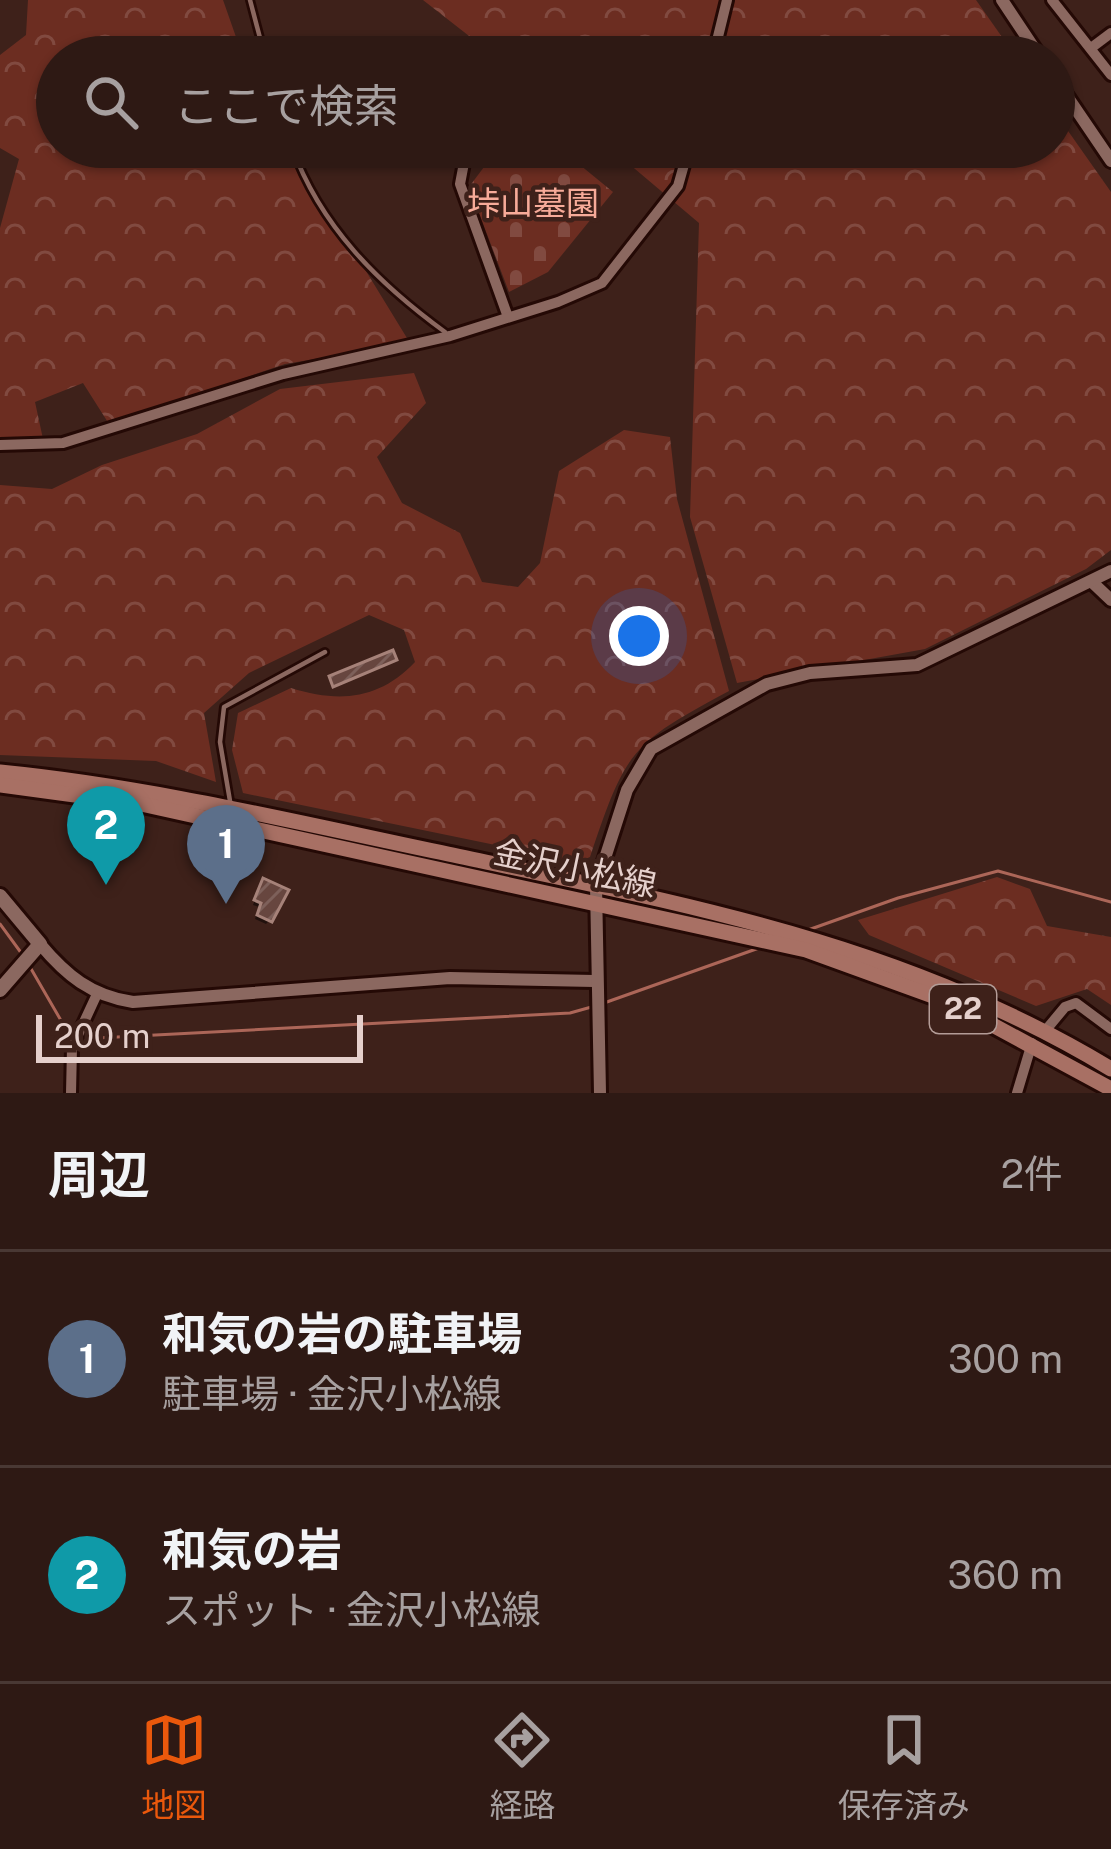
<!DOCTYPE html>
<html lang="ja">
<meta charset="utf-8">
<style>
body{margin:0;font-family:"Public Sans","Noto Sans JP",sans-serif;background:#36221d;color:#f1f3f6}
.scale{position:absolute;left:36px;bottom:30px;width:327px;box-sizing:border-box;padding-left:12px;border:6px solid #e5d0cc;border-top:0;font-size:33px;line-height:42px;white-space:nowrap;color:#e5d0cc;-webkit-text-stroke:9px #3e211a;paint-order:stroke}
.you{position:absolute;left:639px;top:636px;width:42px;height:42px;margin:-30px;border:9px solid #fff;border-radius:50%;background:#1a73e8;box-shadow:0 0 0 18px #1a73e833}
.badge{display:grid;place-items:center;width:78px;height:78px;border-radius:50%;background:#ea580c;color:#fff;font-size:39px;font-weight:700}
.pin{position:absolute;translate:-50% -99px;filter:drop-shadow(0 3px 6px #0008)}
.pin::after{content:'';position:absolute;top:63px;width:42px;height:36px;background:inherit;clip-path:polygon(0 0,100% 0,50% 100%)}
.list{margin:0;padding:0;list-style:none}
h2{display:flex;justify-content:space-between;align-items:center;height:156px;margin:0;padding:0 48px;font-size:51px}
h2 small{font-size:39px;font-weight:400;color:#a7a0a0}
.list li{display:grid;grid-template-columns:78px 1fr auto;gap:36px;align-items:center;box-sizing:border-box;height:216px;padding:0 48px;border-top:3px solid #493834}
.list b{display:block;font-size:45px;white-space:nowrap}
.list p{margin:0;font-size:39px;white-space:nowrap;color:#a7a0a0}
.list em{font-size:39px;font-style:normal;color:#a7a0a0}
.icon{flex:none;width:66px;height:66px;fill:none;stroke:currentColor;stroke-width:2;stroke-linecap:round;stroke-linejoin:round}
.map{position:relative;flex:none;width:1111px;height:1093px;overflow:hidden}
.search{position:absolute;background:#2e1914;box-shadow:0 3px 9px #0004;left:36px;right:36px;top:36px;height:132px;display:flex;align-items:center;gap:30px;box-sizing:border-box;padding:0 42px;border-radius:66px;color:#a7a0a0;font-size:45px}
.sheet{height:588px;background:#2e1914}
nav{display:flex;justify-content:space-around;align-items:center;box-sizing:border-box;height:168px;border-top:3px solid #493834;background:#2e1914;font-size:33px;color:#a7a0a0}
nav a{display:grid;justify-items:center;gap:6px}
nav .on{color:#ea580c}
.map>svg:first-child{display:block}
.forest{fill:url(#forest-crowns)}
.cemetery{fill:url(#cemetery-stones)}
.shadow{fill:#0007}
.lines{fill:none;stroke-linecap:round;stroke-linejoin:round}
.stream{stroke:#ac6658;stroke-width:3}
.building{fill:url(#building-hatch);stroke:#a68279;stroke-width:3}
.service-casing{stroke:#240905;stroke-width:10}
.minor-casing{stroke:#240905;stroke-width:16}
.tertiary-casing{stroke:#240905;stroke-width:18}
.secondary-casing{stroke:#240905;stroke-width:20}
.primary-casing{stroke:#240905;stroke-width:21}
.service{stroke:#8b6860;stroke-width:4.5}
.minor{stroke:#8b6860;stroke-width:10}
.tertiary{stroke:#8b6860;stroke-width:12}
.secondary{stroke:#8b6860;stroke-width:14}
.primary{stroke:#a87064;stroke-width:15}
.labels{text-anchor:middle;stroke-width:9;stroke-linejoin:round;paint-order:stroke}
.shield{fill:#3e211a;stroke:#b39c97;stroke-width:3}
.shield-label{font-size:30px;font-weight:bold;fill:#e5d0cc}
.park-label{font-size:33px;fill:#f7ab99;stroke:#3e211a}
.street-label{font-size:33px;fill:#e5d0cc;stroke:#3e211a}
</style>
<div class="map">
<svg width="1111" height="1093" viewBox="0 0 1111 1093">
<defs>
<pattern id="forest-crowns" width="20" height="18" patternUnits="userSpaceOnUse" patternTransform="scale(3)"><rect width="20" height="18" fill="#6c2d21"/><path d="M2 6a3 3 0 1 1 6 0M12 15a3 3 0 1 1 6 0" fill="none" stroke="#814a40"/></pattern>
<pattern id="cemetery-stones" width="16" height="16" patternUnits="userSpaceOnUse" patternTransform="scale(3)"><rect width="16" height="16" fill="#6c2d21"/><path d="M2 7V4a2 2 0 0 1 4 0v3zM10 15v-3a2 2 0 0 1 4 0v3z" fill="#814a40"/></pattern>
<pattern id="building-hatch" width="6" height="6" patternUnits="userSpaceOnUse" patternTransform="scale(3)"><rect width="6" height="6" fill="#67463f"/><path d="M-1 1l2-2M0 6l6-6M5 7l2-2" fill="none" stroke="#7d605a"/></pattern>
</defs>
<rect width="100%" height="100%" fill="#3e211a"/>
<g class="forest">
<polygon points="28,0 223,0 243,57 57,57 57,147 290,147 410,343 285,364 109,424 83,383 35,402 43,439 0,439 0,228 19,159 0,148 0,55 26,35"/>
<polygon points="423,0 976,0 1016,57 496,57"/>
<polygon points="1054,111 1111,192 1111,550 1086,569 925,649 737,683 690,517 699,223 609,147 1054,147"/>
<path d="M414,373L426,403L377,457L402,503L460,533L482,582L518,587L540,563L559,471L624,430L670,437L677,499L729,691C630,744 626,750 590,857L578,862L243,793L232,750L238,713L291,688C339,703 379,700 415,662L404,630L369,615L249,673L204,713L216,782L156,761L0,755V485L52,489L102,465L197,434L280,389Z"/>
<polygon points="997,877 1030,889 1047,926 1111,937 1111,1005 1087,989 1036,1006 869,935 858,920"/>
</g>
<polygon class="cemetery" points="499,147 558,147 613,192 548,272 509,292 469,187"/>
<polygon class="shadow" points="260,886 270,920 266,924 255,919 259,907 253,905"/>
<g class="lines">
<g class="stream">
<polyline points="0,924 22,954"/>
<polyline points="808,930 898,898 998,871 1111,902"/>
<polyline points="30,967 70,1036"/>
<polyline points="604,1003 759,948"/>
<polyline points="79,1039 570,1013 595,1006"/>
</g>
</g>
<g class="building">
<polygon points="393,650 397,660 333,687 329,676"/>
<polygon points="263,878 289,890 272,922 257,915 261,903 254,900"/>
</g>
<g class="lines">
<g class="service-casing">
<g id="service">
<polyline points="250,0 265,57"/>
<path d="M292,147C320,226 379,284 445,332"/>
<polyline points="230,801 220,742 224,707 325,652"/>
</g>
</g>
<g class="minor-casing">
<g id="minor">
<polyline points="1052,0 1111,75"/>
<polyline points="1091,48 1111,33"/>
<polyline points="713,57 727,0"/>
<polyline points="467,147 460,184 508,317"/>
<polyline points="0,445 63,443 283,374 450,336 558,302 602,283 678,186 689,147"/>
<polyline points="1045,1031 1065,1007 1076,1003 1111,1029"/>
<polyline points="71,1093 72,1048 97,994"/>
<polyline points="1017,1093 1032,1043"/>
</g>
</g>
<g class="tertiary-casing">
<g id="tertiary">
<polyline points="1002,0 1040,57"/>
<polyline points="1054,77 1111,161"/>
<polyline points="1092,582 1111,600"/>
<path d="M40,944C66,975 91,996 133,1002L450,978L594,981"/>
<polyline points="600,1093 596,886 627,790 651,749 767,684 810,673 917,665 1111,571"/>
</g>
</g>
<g class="secondary-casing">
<polyline id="secondary" points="0,896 40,944 0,990"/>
</g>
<g class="primary-casing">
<g id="primary">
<path d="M0,772C152,787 299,823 448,854C683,904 903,943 1111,1069"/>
<polyline points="0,785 141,804 806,950 952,1003 1111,1089"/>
</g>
</g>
<use href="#service" class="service"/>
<use href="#minor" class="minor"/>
<use href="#tertiary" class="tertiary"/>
<use href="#secondary" class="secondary"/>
<use href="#primary" class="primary"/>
</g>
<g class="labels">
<rect class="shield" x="930" y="985" width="66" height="48" rx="9"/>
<g class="shield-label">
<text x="963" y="1019">22</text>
</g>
<g class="park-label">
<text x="533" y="215">垰山墓園</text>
</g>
<g class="street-label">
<text transform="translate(575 868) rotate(12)" y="12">金沢小松線</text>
</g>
</g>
</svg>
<div class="scale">200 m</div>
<div class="you"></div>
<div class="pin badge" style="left:226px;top:904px;background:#5c6f8a">1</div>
<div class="pin badge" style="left:106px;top:885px;background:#0f9aa8">2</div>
<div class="search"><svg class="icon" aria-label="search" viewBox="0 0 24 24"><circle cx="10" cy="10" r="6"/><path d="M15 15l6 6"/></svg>ここで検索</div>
</div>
<section class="sheet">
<h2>周辺<small>2件</small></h2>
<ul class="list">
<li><span class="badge" style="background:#5c6f8a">1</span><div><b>和気の岩の駐車場</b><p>駐車場 · 金沢小松線</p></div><em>300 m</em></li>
<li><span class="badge" style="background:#0f9aa8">2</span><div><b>和気の岩</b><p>スポット · 金沢小松線</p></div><em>360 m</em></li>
</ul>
</section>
<nav>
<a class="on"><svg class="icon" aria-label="map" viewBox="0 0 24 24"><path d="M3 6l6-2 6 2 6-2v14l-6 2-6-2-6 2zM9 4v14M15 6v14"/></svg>地図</a>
<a><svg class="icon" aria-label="directions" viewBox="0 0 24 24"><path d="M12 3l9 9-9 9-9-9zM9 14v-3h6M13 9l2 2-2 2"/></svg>経路</a>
<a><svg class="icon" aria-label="saved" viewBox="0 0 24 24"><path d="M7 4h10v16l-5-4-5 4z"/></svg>保存済み</a>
</nav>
